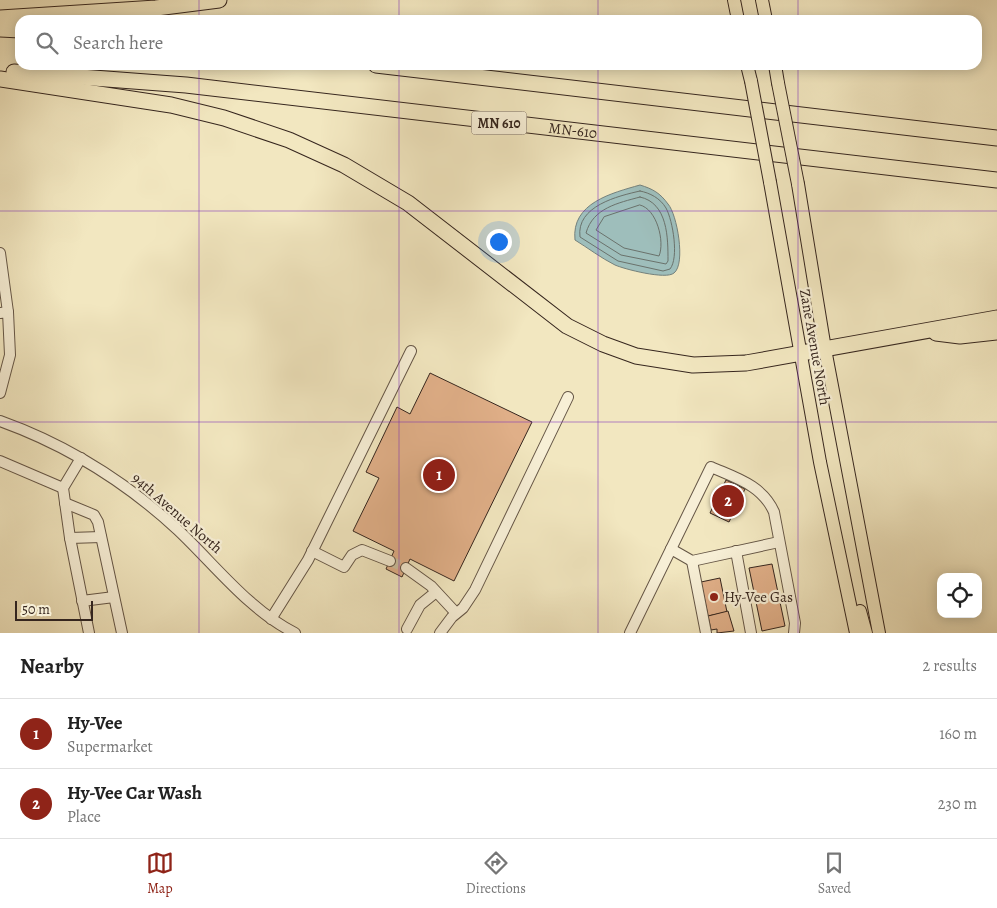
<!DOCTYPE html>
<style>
body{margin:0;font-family:Alegreya,serif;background:#f2f2f2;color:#222}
.controls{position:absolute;right:15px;bottom:15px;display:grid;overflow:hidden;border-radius:10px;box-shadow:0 2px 12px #0003}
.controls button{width:45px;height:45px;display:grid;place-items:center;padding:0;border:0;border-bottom:1px solid #e0e0e0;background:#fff;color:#222;font:25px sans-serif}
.scale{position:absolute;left:15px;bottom:12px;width:78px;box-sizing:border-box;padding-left:5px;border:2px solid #36261e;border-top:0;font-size:14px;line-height:18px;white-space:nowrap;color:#36261e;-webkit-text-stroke:4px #f7efd6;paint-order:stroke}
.you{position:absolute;left:498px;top:241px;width:18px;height:18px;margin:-12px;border:4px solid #fff;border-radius:50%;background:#1a73e8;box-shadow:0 0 0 8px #1a73e833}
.badge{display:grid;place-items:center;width:32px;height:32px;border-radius:50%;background:#8f2418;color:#fff;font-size:16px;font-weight:700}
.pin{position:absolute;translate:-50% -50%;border:2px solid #fff;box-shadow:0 1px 5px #0006}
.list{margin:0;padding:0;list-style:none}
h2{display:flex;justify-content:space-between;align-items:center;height:65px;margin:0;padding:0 20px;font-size:21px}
h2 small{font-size:16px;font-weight:400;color:#767676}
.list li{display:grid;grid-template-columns:32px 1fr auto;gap:15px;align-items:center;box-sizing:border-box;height:70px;padding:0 20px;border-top:1px solid #e0e0e0}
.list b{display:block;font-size:19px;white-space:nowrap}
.list p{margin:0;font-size:16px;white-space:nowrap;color:#767676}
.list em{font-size:16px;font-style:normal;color:#767676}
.icon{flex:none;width:28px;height:28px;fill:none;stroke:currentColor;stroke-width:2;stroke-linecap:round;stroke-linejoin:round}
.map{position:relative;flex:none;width:997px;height:633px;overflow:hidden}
.search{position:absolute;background:#fff;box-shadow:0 2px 12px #0003;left:15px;right:15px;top:15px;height:55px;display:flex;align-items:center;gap:12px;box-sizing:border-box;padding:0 18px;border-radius:15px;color:#767676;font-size:19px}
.sheet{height:205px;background:#fff}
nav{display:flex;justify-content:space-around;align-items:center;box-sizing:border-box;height:70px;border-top:1px solid #e0e0e0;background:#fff;font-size:14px;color:#767676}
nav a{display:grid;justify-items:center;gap:2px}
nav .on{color:#8f2418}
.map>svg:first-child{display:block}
.water{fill:#9ebebb;stroke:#74817c}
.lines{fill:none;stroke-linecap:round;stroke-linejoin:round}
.shore{stroke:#6a726c;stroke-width:1}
.building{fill:#e0af88;stroke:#36261e}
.minor-tunnel{stroke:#ccc0a0;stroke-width:10;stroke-dasharray:10 5;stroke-linecap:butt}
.minor-casing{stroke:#655646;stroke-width:12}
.major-casing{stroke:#36261e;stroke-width:14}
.highway-casing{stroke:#36261e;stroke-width:17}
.minor{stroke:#f7efd6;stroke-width:10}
.major{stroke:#f2e7c0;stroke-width:12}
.highway{stroke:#f2e7c0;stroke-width:15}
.major-bridge-casing{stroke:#36261e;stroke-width:14;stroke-linecap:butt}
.major-bridge{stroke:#f2e7c0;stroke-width:12}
.grid{fill:none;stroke:#7b2cbf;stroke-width:1;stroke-opacity:0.55}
.poi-dot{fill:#8f2418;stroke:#f7efd6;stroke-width:2}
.labels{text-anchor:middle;stroke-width:4.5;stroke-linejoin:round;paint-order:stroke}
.shield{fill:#f7efd6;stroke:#706255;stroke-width:1}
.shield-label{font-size:14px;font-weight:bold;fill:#36261e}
.street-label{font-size:15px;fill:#36261e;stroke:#f7efd6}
.poi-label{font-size:15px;fill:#36261e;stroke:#f7efd6;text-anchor:start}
</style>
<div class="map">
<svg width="997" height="633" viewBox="0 0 997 633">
<rect width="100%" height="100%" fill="#f2e7c0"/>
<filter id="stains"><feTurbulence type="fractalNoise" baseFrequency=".004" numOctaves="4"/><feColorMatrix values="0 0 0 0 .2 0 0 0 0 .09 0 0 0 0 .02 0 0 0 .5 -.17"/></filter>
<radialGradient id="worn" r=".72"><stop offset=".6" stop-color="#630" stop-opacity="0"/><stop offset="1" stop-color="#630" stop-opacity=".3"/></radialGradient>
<path class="water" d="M640,185C653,189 660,193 668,204C677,214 686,264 674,273C666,280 624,269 615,265C601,258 588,248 575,240C571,203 612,193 640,185Z"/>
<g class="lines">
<g class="shore">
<path d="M640,191C650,193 660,198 666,208C673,221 679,258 670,269L663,271L618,261L580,237C576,206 618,196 640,191Z"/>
<path d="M640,197C668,203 668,238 668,261L666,264L621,255L586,233C593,208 618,203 640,197Z"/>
<path d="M640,205C657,209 665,242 659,256L624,248L596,230L604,217Z"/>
</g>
</g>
<g class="building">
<polygon points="430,373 532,422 454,581 410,559 402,577 386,569 394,551 353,531 379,478 366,472 397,407 410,414"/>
<polygon points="726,480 745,489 729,522 710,513"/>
<polygon points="772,564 785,626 762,631 749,568"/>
<polygon points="720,578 727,612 708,616 701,582"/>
<polygon points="728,611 734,631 717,633 717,629 711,630 708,616"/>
</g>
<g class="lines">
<polyline class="minor-tunnel" points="390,561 406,568"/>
<g class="minor-casing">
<g id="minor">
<polyline points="0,253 8,312"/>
<polyline points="0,313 8,312 10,355 0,393"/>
<path d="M0,421C67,445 126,482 178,530C215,565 249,610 295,633"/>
<polyline points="81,458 63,488 70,538 89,633"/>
<polyline points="0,461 63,488"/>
<polyline points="65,503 94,515 98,522 122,633"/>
<polyline points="70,538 101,537"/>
<polyline points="671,549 692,561 779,542"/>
<polyline points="312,551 344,567 352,555 362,550 390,561"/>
<polyline points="736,551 751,633"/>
<polyline points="692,561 706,633"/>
<polyline points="406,568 431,586 456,613"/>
<polyline points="82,601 114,597"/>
<polyline points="271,619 308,560 411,351"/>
<polyline points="407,629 420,605 436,592"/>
<polyline points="440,633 452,617 463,608 475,590 568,397"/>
<path d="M630,633L711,467C736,478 762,485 774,512L795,623L794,633"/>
</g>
</g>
<g class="major-casing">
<g id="major">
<polyline points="734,0 738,20"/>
<polyline points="762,0 766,20"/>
<polyline points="747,65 751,81"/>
<polyline points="775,65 778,83"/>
<polyline points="770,182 820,462 856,633"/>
<polyline points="798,184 825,349 879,633"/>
<polyline points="860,611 866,633"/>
</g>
</g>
<g class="highway-casing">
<g id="highway">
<polyline points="0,18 156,8 219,0"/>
<polyline points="0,29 20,30"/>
<polyline points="376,65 997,138"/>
<path id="s1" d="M14,72L186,85L997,180"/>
<polyline points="0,79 171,105 224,118 289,140 344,165 408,203 567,326 603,344 636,356 693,365 746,363 997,318"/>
<polyline points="936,333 960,336 997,332"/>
</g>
</g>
<use href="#minor" class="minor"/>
<use href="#major" class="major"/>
<use href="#highway" class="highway"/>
<g class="major-bridge-casing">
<g id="major-bridge">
<polyline points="751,81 770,182"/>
<polyline points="778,83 798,184"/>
</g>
</g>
<use href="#major-bridge" class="major-bridge"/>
</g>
<path class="grid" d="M199,0V20M399,0V20M598,0V20M798,0V20M199,65V633M399,65V633M598,65V633M798,65V633M0,211H997M0,422H997"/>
<circle class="poi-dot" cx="714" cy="597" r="5"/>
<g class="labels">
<rect class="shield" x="471.5" y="111.5" width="55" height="23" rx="4"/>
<g class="shield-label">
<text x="499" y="128">MN 610</text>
</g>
<g class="street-label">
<text dy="5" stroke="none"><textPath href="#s1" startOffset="562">MN-610</textPath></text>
<text transform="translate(815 347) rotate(80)" y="5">Zane Avenue North</text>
<text transform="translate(177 513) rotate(41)" y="5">94th Avenue North</text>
</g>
<g class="poi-label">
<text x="724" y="602">Hy-Vee Gas</text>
</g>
</g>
<rect width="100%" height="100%" filter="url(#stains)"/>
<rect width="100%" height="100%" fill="url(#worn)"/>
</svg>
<div class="controls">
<button><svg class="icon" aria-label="locate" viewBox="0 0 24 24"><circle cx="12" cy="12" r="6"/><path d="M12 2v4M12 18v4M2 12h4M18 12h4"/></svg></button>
</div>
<div class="scale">50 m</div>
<div class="you"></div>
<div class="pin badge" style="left:439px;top:475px">1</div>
<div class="pin badge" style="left:728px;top:501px">2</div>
<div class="search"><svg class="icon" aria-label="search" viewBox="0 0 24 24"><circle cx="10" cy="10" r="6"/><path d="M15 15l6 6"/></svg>Search here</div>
</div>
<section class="sheet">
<h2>Nearby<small>2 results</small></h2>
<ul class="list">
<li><span class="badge">1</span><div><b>Hy-Vee</b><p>Supermarket</p></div><em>160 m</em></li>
<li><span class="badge">2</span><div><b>Hy-Vee Car Wash</b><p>Place</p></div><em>230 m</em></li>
</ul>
</section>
<nav>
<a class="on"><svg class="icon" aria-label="map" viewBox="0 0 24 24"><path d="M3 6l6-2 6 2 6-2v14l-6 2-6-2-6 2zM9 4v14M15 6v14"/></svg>Map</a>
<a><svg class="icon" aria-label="directions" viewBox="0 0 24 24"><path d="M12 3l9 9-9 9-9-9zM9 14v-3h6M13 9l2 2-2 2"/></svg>Directions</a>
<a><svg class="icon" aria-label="saved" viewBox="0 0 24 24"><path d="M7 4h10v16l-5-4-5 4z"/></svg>Saved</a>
</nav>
